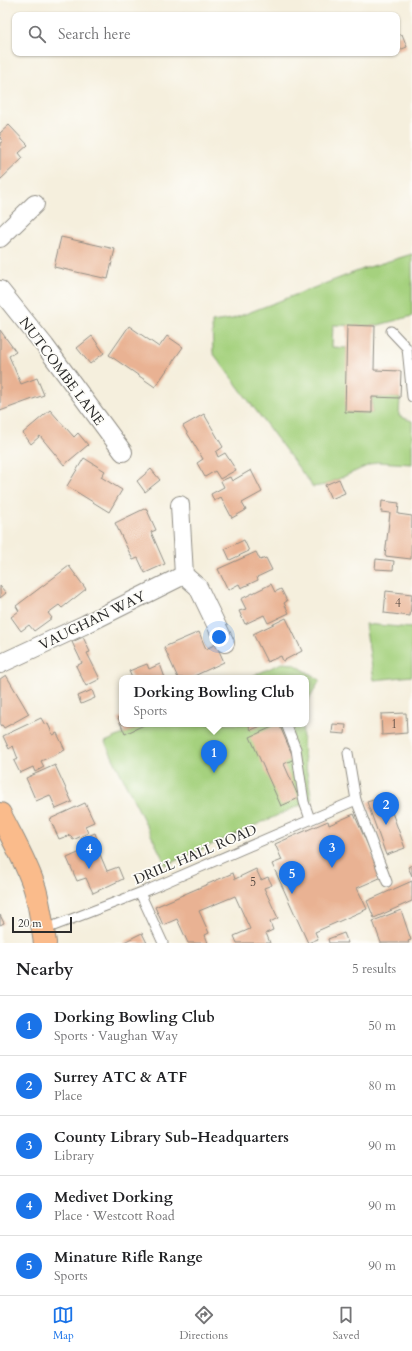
<!DOCTYPE html>
<meta charset="utf-8">
<style>
body{margin:0;font-family:Cardo,serif;background:#f2f2f2;color:#202124}
.scale{position:absolute;left:12px;bottom:10px;width:60px;box-sizing:border-box;padding-left:4px;border:2px solid #2b2b2b;border-top:0;font-size:11px;line-height:14px;white-space:nowrap;color:#2b2b2b;-webkit-text-stroke:3px #fdfcf7;paint-order:stroke}
.you{position:absolute;left:219px;top:637px;width:14px;height:14px;margin:-10px;border:3px solid #fff;border-radius:50%;background:#1a73e8;box-shadow:0 0 0 6px #1a73e833}
.badge{display:grid;place-items:center;width:26px;height:26px;border-radius:50%;background:#1a73e8;color:#fff;font-size:13px;font-weight:700}
.pin{position:absolute;translate:-50% -33px;filter:drop-shadow(0 1px 2px #0008)}
.pin::after{content:'';position:absolute;top:21px;width:14px;height:12px;background:inherit;clip-path:polygon(0 0,100% 0,50% 100%)}
.popup{position:absolute;left:119px;top:675px;width:190px;height:52px;box-sizing:border-box;display:grid;place-content:center;border-radius:8px;background:#fff;filter:drop-shadow(0 1px 3px #0005);font-size:13px;white-space:nowrap;color:#757577}
.popup b{font-size:15px;color:#202124}
.popup::after{content:'';position:absolute;left:50%;top:100%;margin-left:-8px;border:8px solid transparent;border-top-color:#fff}
.list{margin:0;padding:0;list-style:none}
h2{display:flex;justify-content:space-between;align-items:center;height:52px;margin:0;padding:0 16px;font-size:17px}
h2 small{font-size:13px;font-weight:400;color:#757577}
.list li{display:grid;grid-template-columns:26px 1fr auto;gap:12px;align-items:center;box-sizing:border-box;height:60px;padding:0 16px;border-top:1px solid #e0e0e0}
.list b{display:block;font-size:15px;white-space:nowrap}
.list p{margin:0;font-size:13px;white-space:nowrap;color:#757577}
.list em{font-size:13px;font-style:normal;color:#757577}
.icon{flex:none;width:22px;height:22px;fill:none;stroke:currentColor;stroke-width:2;stroke-linecap:round;stroke-linejoin:round}
.map{position:relative;flex:none;width:412px;height:943px;overflow:hidden}
.search{position:absolute;background:#fff;box-shadow:0 1px 3px #0004;left:12px;right:12px;top:12px;height:44px;display:flex;align-items:center;gap:10px;box-sizing:border-box;padding:0 14px;border-radius:8px;color:#757577;font-size:15px}
.sheet{height:352px;background:#fff}
nav{display:flex;justify-content:space-around;align-items:center;box-sizing:border-box;height:56px;border-top:1px solid #e0e0e0;background:#fff;font-size:11px;color:#757577}
nav a{display:grid;justify-items:center;gap:2px}
nav .on{color:#1a73e8}
.map>svg:first-child{display:block}
.green{fill:#a5d17e;stroke:#687e54}
.building{fill:#e9b293}
.lines{fill:none;stroke-linecap:round;stroke-linejoin:round}
.service-casing{stroke:#908d84;stroke-width:11}
.minor-casing{stroke:#908d84;stroke-width:20}
.primary-casing{stroke:#908d84;stroke-width:24}
.service{stroke:#fff;stroke-width:9}
.minor{stroke:#fff;stroke-width:18}
.primary{stroke:#fabb8b;stroke-width:22}
.labels{text-anchor:middle;stroke-width:3.5;stroke-linejoin:round;paint-order:stroke}
.number-label{font-size:12px;fill:#5a4d45}
.street-label{font-size:14px;fill:#2b2b2b;stroke:#fdfcf7}
</style>
<div class="map">
<svg width="412" height="943" viewBox="0 0 412 943">
<rect width="100%" height="100%" fill="#fdfcf7"/>
<filter id="ink" filterUnits="userSpaceOnUse"><feTurbulence type="fractalNoise" baseFrequency=".025" numOctaves="2"/><feDisplacementMap in="SourceGraphic" scale="8" xChannelSelector="R" yChannelSelector="G"/><feConvolveMatrix kernelMatrix="1 2 1 2 8 2 1 2 1" color-interpolation-filters="sRGB"/></filter>
<filter id="wash" filterUnits="userSpaceOnUse"><feTurbulence type="fractalNoise" baseFrequency=".012" numOctaves="4" result="noise"/><feDisplacementMap in="SourceGraphic" scale="16" xChannelSelector="R" yChannelSelector="G"/><feGaussianBlur stdDeviation="0.9" result="paint"/><feColorMatrix in="noise" values="0 0 0 0 0 0 0 0 0 0 0 0 0 0 0 0 0 1.4 0 .05"/><feComposite in="paint" operator="in"/></filter>
<g filter="url(#wash)">
<rect width="100%" height="100%" fill="#f5efdd"/>
<g class="green">
<polygon points="412,254 412,316 375,326 333,325 332,347 347,348 346,412 372,413 372,397 400,398 399,416 412,421 412,464 376,462 325,485 313,487 213,353 212,322 232,319 366,268"/>
<polygon points="365,624 412,628 412,676 374,680"/>
<polygon points="282,663 294,664 320,680 306,705 306,678 248,678"/>
<path d="M146,724H303C301,749 308,775 312,800L166,865L105,742Z"/>
</g>
<g id="blocks">
<g class="building">
<polygon points="402,34 407,47 397,51 397,36"/>
<polygon points="9,125 28,145 19,153 23,158 0,180 0,143 3,141 0,137 0,133"/>
<polygon points="61,237 115,249 108,279 54,267"/>
<polygon points="347,325 375,326 374,370 401,371 400,398 372,397 372,413 345,412"/>
<polygon points="129,326 159,347 167,336 183,347 155,387 109,355"/>
<polygon points="0,330 16,352 9,356 21,384 37,378 44,395 0,411"/>
<polygon points="92,336 104,353 90,364 77,348"/>
<polygon points="50,410 74,437 78,433 88,445 64,465 40,436 31,444 23,433"/>
<polygon points="204,414 223,447 216,452 218,457 225,453 236,470 220,479 215,471 205,477 197,463 203,459 183,426"/>
<polygon points="84,458 105,471 101,477 122,490 109,512 67,486"/>
<polygon points="151,469 160,480 145,492 137,481"/>
<polygon points="251,470 262,492 242,503 246,510 232,518 221,497 214,501 211,494 224,487 221,481 230,477 232,481"/>
<polygon points="339,479 345,493 331,499 325,485"/>
<polygon points="382,501 399,503 398,514 412,516 411,559 385,556 390,513 381,512"/>
<polygon points="146,508 156,530 151,532 165,564 145,573 138,558 133,560 115,523"/>
<polygon points="244,540 249,551 230,560 225,549"/>
<polygon points="256,552 260,560 266,558 272,570 257,577 258,580 241,588 239,584 228,590 218,569"/>
<polygon points="376,559 394,561 393,570 375,569"/>
<polygon points="69,566 86,589 62,608 59,605 48,613 52,618 34,631 29,625 21,631 11,617 19,611 16,606"/>
<polygon points="271,584 275,592 281,589 287,601 284,603 289,613 268,623 264,615 245,624 239,611 246,609 241,599"/>
<polygon points="0,586 6,593 0,598"/>
<polygon points="386,591 412,594 410,616 384,613"/>
<polygon points="286,618 302,651 283,661 281,656 267,662 253,634"/>
<polygon points="199,632 206,649 216,644 224,662 190,678 178,678 164,647"/>
<polygon points="83,637 90,652 87,653 100,679 86,686 76,666 82,663 72,642"/>
<polygon points="147,664 149,669 160,664 165,678 132,678 129,671"/>
<polygon points="6,675 29,714 4,728 2,725 0,726 0,679"/>
<polygon points="92,690 95,698 81,704 78,696"/>
<polygon points="406,713 407,733 382,735 381,714"/>
<polygon points="122,717 122,724 146,724 125,734 118,718"/>
<polygon points="41,718 45,725 48,724 53,735 57,733 65,750 41,761 44,767 35,772 33,767 20,773 14,761 18,759 13,746 9,749 3,736"/>
<polygon points="248,724 260,724 261,726 251,730"/>
<polygon points="279,724 294,759 284,764 299,798 281,806 250,737"/>
<polygon points="333,724 346,725 345,734 332,733"/>
<polygon points="55,765 72,802 56,809 50,795 36,801 26,778"/>
<polygon points="386,796 405,848 386,855 367,802"/>
<polygon points="85,803 94,822 85,826 88,833 73,840 70,835 59,839 50,819"/>
<polygon points="354,814 382,877 357,888 367,909 315,932 318,939 308,943 272,864 282,860 275,844 328,821 329,825"/>
<polygon points="95,833 97,839 84,845 81,839"/>
<polygon points="96,845 107,871 118,867 123,879 93,893 86,878 77,881 67,858"/>
<polygon points="412,865 412,876 408,867"/>
<polygon points="256,869 261,880 268,877 272,885 264,888 278,918 270,922 273,930 266,933 270,943 237,943 234,936 250,929 235,896 199,911 209,933 205,935 208,943 188,943 177,919 163,925 155,907 233,873 235,879"/>
<polygon points="412,881 412,901 374,918 367,901"/>
<polygon points="401,910 411,940 408,941 409,943 381,943 373,921"/>
<polygon points="0,915 4,923 0,925"/>
<polygon points="142,933 147,943 125,943 124,942"/>
<polygon points="344,933 348,943 329,943 328,939"/>
</g>
</g>
</g>
<g filter="url(#ink)">
<use href="#blocks" fill-opacity="0" stroke="#908d84" stroke-width="1"/>
<g class="lines">
<g class="service-casing">
<g id="service">
<polyline points="391,331 407,348 412,397"/>
<polyline points="286,724 296,749 304,802 310,819"/>
<polyline points="348,753 356,800 387,882"/>
<polyline points="140,893 163,943"/>
<polyline points="43,930 150,889 356,800"/>
</g>
</g>
<g class="minor-casing">
<g id="minor">
<polyline points="0,238 35,204"/>
<polyline points="0,290 45,346 123,452"/>
<polyline points="180,505 184,575 198,587 225,643"/>
<polyline points="0,664 86,624 184,575"/>
</g>
</g>
<g class="primary-casing">
<path id="primary" d="M0,814C12,838 27,863 35,889C40,906 42,925 45,943"/>
</g>
<use href="#service" class="service"/>
<use href="#minor" class="minor"/>
<use href="#primary" class="primary"/>
</g>
</g>
<g class="labels">
<g class="number-label">
<text x="398" y="607">4</text>
<text x="394" y="728">1</text>
<text x="253" y="886">5</text>
</g>
<g class="street-label">
<text transform="translate(62 371) rotate(53)" y="5">NUTCOMBE LANE</text>
<text transform="translate(92 620) rotate(-26)" y="5">VAUGHAN WAY</text>
<text transform="translate(195 854) rotate(-23)" y="5">DRILL HALL ROAD</text>
</g>
</g>
</svg>
<div class="scale">20 m</div>
<div class="you"></div>
<div class="pin badge" style="left:214px;top:773px">1</div>
<div class="popup"><b>Dorking Bowling Club</b>Sports</div>
<div class="pin badge" style="left:386px;top:825px">2</div>
<div class="pin badge" style="left:332px;top:868px">3</div>
<div class="pin badge" style="left:89px;top:869px">4</div>
<div class="pin badge" style="left:292px;top:894px">5</div>
<div class="search"><svg class="icon" aria-label="search" viewBox="0 0 24 24"><circle cx="10" cy="10" r="6"/><path d="M15 15l6 6"/></svg>Search here</div>
</div>
<section class="sheet">
<h2>Nearby<small>5 results</small></h2>
<ul class="list">
<li><span class="badge">1</span><div><b>Dorking Bowling Club</b><p>Sports · Vaughan Way</p></div><em>50 m</em></li>
<li><span class="badge">2</span><div><b>Surrey ATC &amp; ATF</b><p>Place</p></div><em>80 m</em></li>
<li><span class="badge">3</span><div><b>County Library Sub-Headquarters</b><p>Library</p></div><em>90 m</em></li>
<li><span class="badge">4</span><div><b>Medivet Dorking</b><p>Place · Westcott Road</p></div><em>90 m</em></li>
<li><span class="badge">5</span><div><b>Minature Rifle Range</b><p>Sports</p></div><em>90 m</em></li>
</ul>
</section>
<nav>
<a class="on"><svg class="icon" aria-label="map" viewBox="0 0 24 24"><path d="M3 6l6-2 6 2 6-2v14l-6 2-6-2-6 2zM9 4v14M15 6v14"/></svg>Map</a>
<a><svg class="icon" aria-label="directions" viewBox="0 0 24 24"><path d="M12 3l9 9-9 9-9-9zM9 14v-3h6M13 9l2 2-2 2"/></svg>Directions</a>
<a><svg class="icon" aria-label="saved" viewBox="0 0 24 24"><path d="M7 4h10v16l-5-4-5 4z"/></svg>Saved</a>
</nav>
